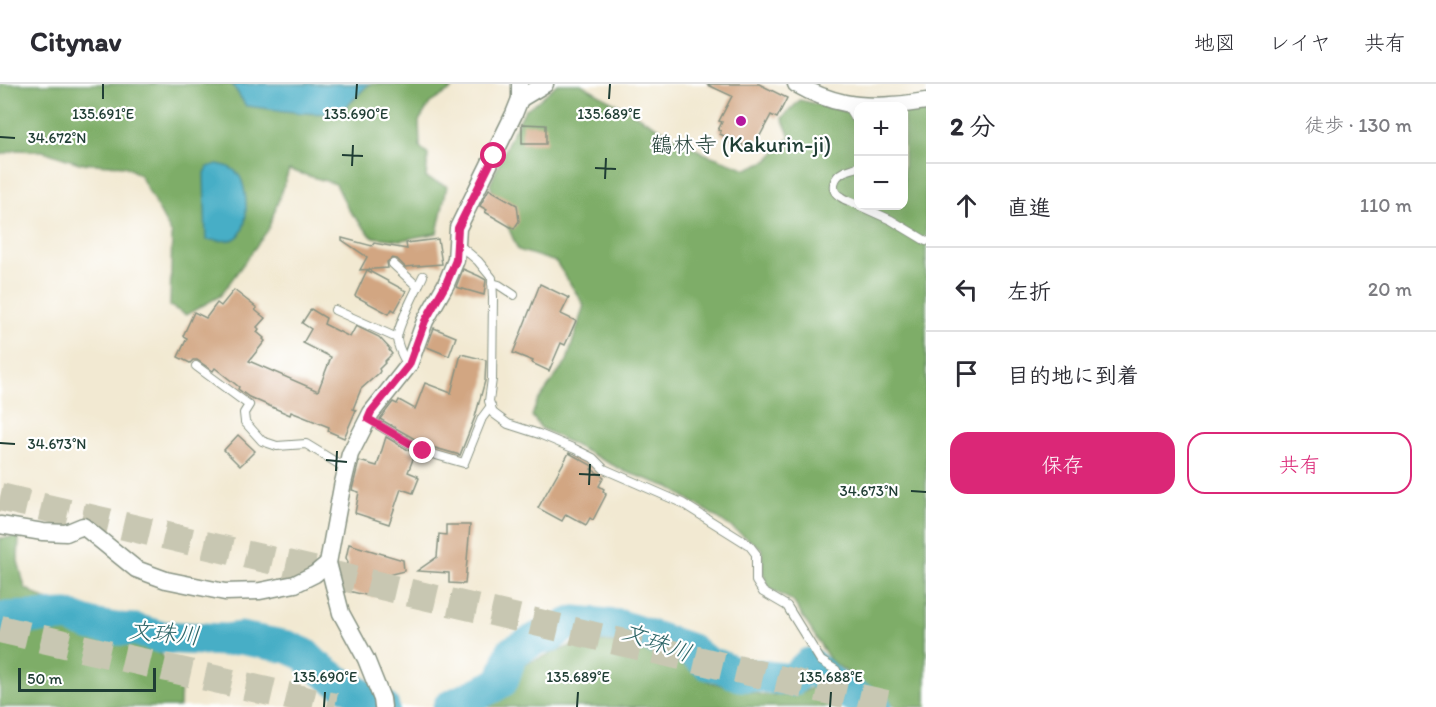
<!DOCTYPE html>
<html lang="ja">
<meta charset="utf-8">
<style>
body{margin:0;font-family:Itim,"Klee One",sans-serif;background:#f2f2f3;color:#2b2b33}
.controls{position:absolute;right:18px;top:18px;display:grid;overflow:hidden;border-radius:12px;box-shadow:0 6px 24px #0002}
.controls button{width:54px;height:54px;display:grid;place-items:center;padding:0;border:0;border-bottom:2px solid #e1e1e2;background:#fff;color:#2b2b33;font:30px sans-serif}
.scale{position:absolute;left:18px;bottom:15px;width:138px;box-sizing:border-box;padding-left:6px;border:3px solid #1f3d34;border-top:0;font-size:16px;line-height:21px;white-space:nowrap;color:#1f3d34;-webkit-text-stroke:4px #fff;paint-order:stroke}
.stop{position:absolute;width:18px;height:18px;margin:-14px;border:4px solid #db2777;border-radius:50%;background:#fff}
.stop.end{background:#db2777;border-color:#fff;box-shadow:0 2px 6px #0008}
.list{margin:0;padding:0;list-style:none}
h2{display:flex;justify-content:space-between;align-items:center;height:78px;margin:0;padding:0 24px;font-size:26px}
h2 small{font-size:20px;font-weight:400;color:#7c7c81}
.list li{display:grid;grid-template-columns:39px 1fr auto;gap:18px;align-items:center;box-sizing:border-box;height:84px;padding:0 24px;border-top:2px solid #e1e1e2}
.list b{display:block;font-size:22px;white-space:nowrap}
.list em{font-size:20px;font-style:normal;color:#7c7c81}
.actions{display:flex;gap:12px;padding:18px 24px}
.actions a{flex:1;padding:14px 0;border:2px solid #db2777;border-radius:18px;text-align:center;font-size:21px;color:#db2777}
.actions .main{background:#db2777;color:#fff}
.icon{flex:none;width:33px;height:33px;fill:none;stroke:currentColor;stroke-width:2;stroke-linecap:round;stroke-linejoin:round}
.map{position:relative;flex:none;width:926px;height:623px;overflow:hidden}
header{display:flex;align-items:center;gap:36px;box-sizing:border-box;height:84px;padding:0 30px;background:#fff;border-bottom:2px solid #e1e1e2}
header strong{font-size:28px}
nav{display:flex;gap:33px;margin-inline-start:auto;font-size:21px}
main{display:flex}
aside{flex:1;background:#fff}
.map>svg:first-child{display:block}
.forest{fill:#7ead67;stroke:#4e754e;stroke-width:1.5}
.water{fill:#47aec6;stroke:#33767d;stroke-width:1.5}
.lines{fill:none;stroke-linecap:round;stroke-linejoin:round}
.river{stroke:#47aec6;stroke-width:33}
.building{fill:#d2a682}
.motorway-tunnel{stroke:#c8c7b2;stroke-width:28;stroke-dasharray:28 14;stroke-linecap:butt}
.service-casing{stroke:#889383;stroke-width:10}
.minor-casing{stroke:#889383;stroke-width:19}
.service{stroke:#fff;stroke-width:8}
.minor{stroke:#fff;stroke-width:16}
.route{stroke:#db2777;stroke-width:8}
.ticks{fill:none;stroke:#1f3d34;stroke-width:2}
.poi-dot{fill:#b5179e;stroke:#fff;stroke-width:2}
.labels{text-anchor:middle;stroke-width:4.5;stroke-linejoin:round;paint-order:stroke}
.poi-label{font-size:22px;fill:#1f3d34;stroke:#fff}
.water-label{font-size:24px;font-style:italic;fill:#2d6567;stroke:#fff}
.ticks-label{font-size:15px;text-anchor:middle;fill:#1f3d34;stroke:#fff;stroke-width:4.5;stroke-linejoin:round;paint-order:stroke}
</style>
<header>
<strong>Citynav</strong>
<nav><a>地図</a><a>レイヤ</a><a>共有</a></nav>
</header>
<main>
<div class="map">
<svg width="926" height="623" viewBox="0 0 926 623">
<rect width="100%" height="100%" fill="#fff"/>
<filter id="ink" filterUnits="userSpaceOnUse"><feTurbulence type="fractalNoise" baseFrequency=".0167" numOctaves="2"/><feDisplacementMap in="SourceGraphic" scale="12" xChannelSelector="R" yChannelSelector="G"/><feConvolveMatrix kernelMatrix="1 2 1 2 8 2 1 2 1" color-interpolation-filters="sRGB"/></filter>
<filter id="wash" filterUnits="userSpaceOnUse"><feTurbulence type="fractalNoise" baseFrequency=".008" numOctaves="4" result="noise"/><feDisplacementMap in="SourceGraphic" scale="24" xChannelSelector="R" yChannelSelector="G"/><feGaussianBlur stdDeviation="1.35" result="paint"/><feColorMatrix in="noise" values="0 0 0 0 0 0 0 0 0 0 0 0 0 0 0 0 0 1.4 0 .05"/><feComposite in="paint" operator="in"/></filter>
<g filter="url(#wash)">
<rect width="100%" height="100%" fill="#f2e9d2"/>
<g class="forest">
<polygon points="0,0 454,0 451,6 430,19 419,37 420,63 428,71 426,94 447,102 437,149 401,156 372,153 348,125 336,100 289,86 268,146 220,212 186,231 170,222 172,151 140,91 125,82 79,79 43,67 16,66 0,71"/>
<polygon points="559,0 581,0 703,69 747,85 768,76 790,53 782,34 800,16 858,30 858,122 904,122 904,28 926,26 926,623 895,623 830,576 793,517 768,504 763,488 762,465 718,434 669,403 626,388 541,344 532,332 537,318 567,277 584,221 556,178 518,166 490,101 509,56 525,26 538,17 556,1"/>
<polygon points="19,453 18,477 25,504 66,527 156,565 181,592 180,623 0,623 0,454"/>
<polygon points="581,558 606,558 631,562 681,579 710,598 763,611 797,611 823,598 863,623 478,623 512,605 522,581"/>
</g>
<g class="water">
<path d="M232,0H369C361,7 349,22 341,26C320,35 270,24 246,22Z"/>
<path d="M217,80C226,82 232,83 238,90C248,101 251,149 234,155C226,158 214,156 206,156L204,91L208,83Z"/>
</g>
<g class="lines">
<g class="river">
<polyline points="0,534 67,532 92,541 116,545 136,546 160,553 225,556 240,554 288,563 304,570 315,581 333,594 383,623"/>
<polyline points="449,623 492,603 502,597 512,568 540,553 549,553 565,542 575,538 620,542 691,566 708,580 719,582 739,591 761,592 792,596 809,580 836,603 875,623"/>
</g>
</g>
<g id="blocks">
<g class="building">
<polygon points="706,0 759,0 787,14 777,34 771,31 754,63 747,59 745,62 720,50 721,47 718,46 722,38 719,37 732,12"/>
<polygon points="522,40 546,41 546,60 522,60"/>
<polygon points="489,105 517,121 519,137 514,145 485,128 487,126 480,122"/>
<polygon points="342,154 372,162 374,159 407,165 406,159 438,155 442,180 405,183 397,175 392,174 387,178 388,184 360,186 367,173 342,156"/>
<polygon points="463,185 479,192 486,196 484,211 456,203"/>
<polygon points="367,186 406,207 395,227 392,225 389,230 355,212"/>
<polygon points="540,200 569,214 561,230 576,237 565,261 561,259 549,287 532,279 533,277 513,269"/>
<polygon points="234,206 257,224 255,226 265,234 257,243 259,245 257,248 264,254 263,255 265,257 249,277 318,307 331,273 303,259 311,245 302,239 311,225 326,234 324,240 350,253 356,242 379,253 390,265 389,266 392,270 384,278 385,279 379,285 380,287 379,289 361,305 353,325 356,326 344,354 328,347 329,343 291,328 290,331 249,313 238,305 239,303 215,284 213,287 197,276 193,276 190,279 178,273 187,254 183,252 194,228 206,234 217,219 221,222"/>
<polygon points="434,244 456,253 449,272 427,263"/>
<polygon points="461,270 486,276 485,297 475,333 460,371 425,361 380,335 393,318 397,320 399,316 415,325 425,299 451,309"/>
<polygon points="238,351 255,367 240,382 224,366"/>
<polygon points="386,353 415,370 408,388 418,392 417,393 419,394 413,409 401,405 389,440 355,429 359,408 352,406 359,377 377,382"/>
<polygon points="569,369 591,381 593,383 591,385 604,393 599,402 604,405 603,407 606,409 605,410 606,411 593,436 590,434 586,441 566,430 562,437 538,424"/>
<polygon points="446,441 470,441 465,500 449,499 449,489 417,487 437,473 439,450 446,451"/>
<polygon points="349,460 403,476 404,487 379,493 374,513 348,507 349,488 347,487 348,478 346,474"/>
<polygon points="452,511 469,511 471,524 467,525 467,527 453,526"/>
</g>
</g>
</g>
<g filter="url(#ink)">
<use href="#blocks" fill-opacity="0" stroke="#889383" stroke-width="1.5"/>
<g class="lines">
<g class="motorway-tunnel">
<polyline points="0,413 899,623"/>
<polyline points="0,545 335,623"/>
</g>
<g class="service-casing">
<g id="service">
<polyline points="846,20 854,33 858,35"/>
<path d="M858,83C854,84 849,86 845,87C833,93 829,106 841,113C846,117 853,118 858,121"/>
<polyline points="860,122 891,136 926,157"/>
<polyline points="458,160 478,177 492,194 493,214 492,295 489,317 493,329 508,340 539,350 575,365 593,374 604,385 682,419 749,461 756,470 756,497 763,508 787,522 821,577 836,586 840,595"/>
<polyline points="393,180 418,203"/>
<polyline points="492,199 499,201 514,211"/>
<polyline points="335,226 397,254"/>
<polyline points="196,282 249,321 244,329 245,338 262,357 277,362 306,360 347,385"/>
<path d="M408,282C404,274 398,265 397,255C397,242 417,205 423,192"/>
<polyline points="368,335 422,367 464,379 482,334 491,322"/>
</g>
</g>
<g class="minor-casing">
<g id="minor">
<path d="M796,0C810,8 830,16 845,19C867,24 903,21 926,17"/>
<polyline points="520,15 545,0"/>
<polyline points="0,441 43,448 66,449 83,442 136,485 166,496 225,508 260,507 295,500 315,490 328,479"/>
<polyline points="383,623 382,615 366,575 341,529 328,479 342,403 350,370 371,329 409,281 425,237 446,200 456,176 458,144 514,30 520,15 520,0"/>
</g>
</g>
<use href="#service" class="service"/>
<use href="#minor" class="minor"/>
</g>
</g>
<g class="lines" filter="url(#ink)">
<polyline class="route" points="423,367 368,335 371,328 409,281 425,237 446,200 456,176 458,144 494,72"/>
</g>
<path class="ticks" d="M103,15V0M356,15L357,0M609,15L610,0M0,53L15,54M342,71L363,72M352,82L353,61M595,84L616,85M605,95L606,74M0,359L15,360M326,376L347,378M336,387L337,367M579,390L600,391M589,401L590,380M911,407L926,408M324,623L325,608M577,623L578,608M830,623L831,608"/>
<circle class="poi-dot" cx="741" cy="37" r="6"/>
<g class="labels">
<g class="poi-label">
<text x="741" y="68">鶴林寺 (Kakurin-ji)</text>
</g>
<g class="water-label">
<text transform="translate(164 549) rotate(5)" y="8">文珠川</text>
<text transform="translate(657 558) rotate(20)" y="8">文珠川</text>
</g>
</g>
<g class="ticks-label">
<text x="103" y="35">135.691°E</text>
<text x="356" y="35">135.690°E</text>
<text x="609" y="35">135.689°E</text>
<text x="57" y="59">34.672°N</text>
<text x="57" y="365">34.673°N</text>
<text x="869" y="412">34.673°N</text>
<text x="325" y="598">135.690°E</text>
<text x="578" y="598">135.689°E</text>
<text x="831" y="598">135.688°E</text>
</g>
</svg>
<div class="controls">
<button>+</button>
<button>−</button>
</div>
<div class="scale">50 m</div>
<div class="stop" style="left:494px;top:72px"></div>
<div class="stop end" style="left:423px;top:367px"></div>
</div>
<aside>
<h2>2 分<small>徒歩 · 130 m</small></h2>
<ul class="list">
<li><svg class="icon" aria-label="ahead" viewBox="0 0 24 24"><path d="M12 20V5M6 11l6-6 6 6"/></svg><div><b>直進</b></div><em>110 m</em></li>
<li><svg class="icon" aria-label="left" viewBox="0 0 24 24"><path d="M17 20v-9H6M10 6l-5 5 5 5"/></svg><div><b>左折</b></div><em>20 m</em></li>
<li><svg class="icon" aria-label="arrive" viewBox="0 0 24 24"><path d="M6 21V4h12l-3 4 3 4H6"/></svg><div><b>目的地に到着</b></div></li>
</ul>
<div class="actions"><a class="main">保存</a><a>共有</a></div>
</aside>
</main>
